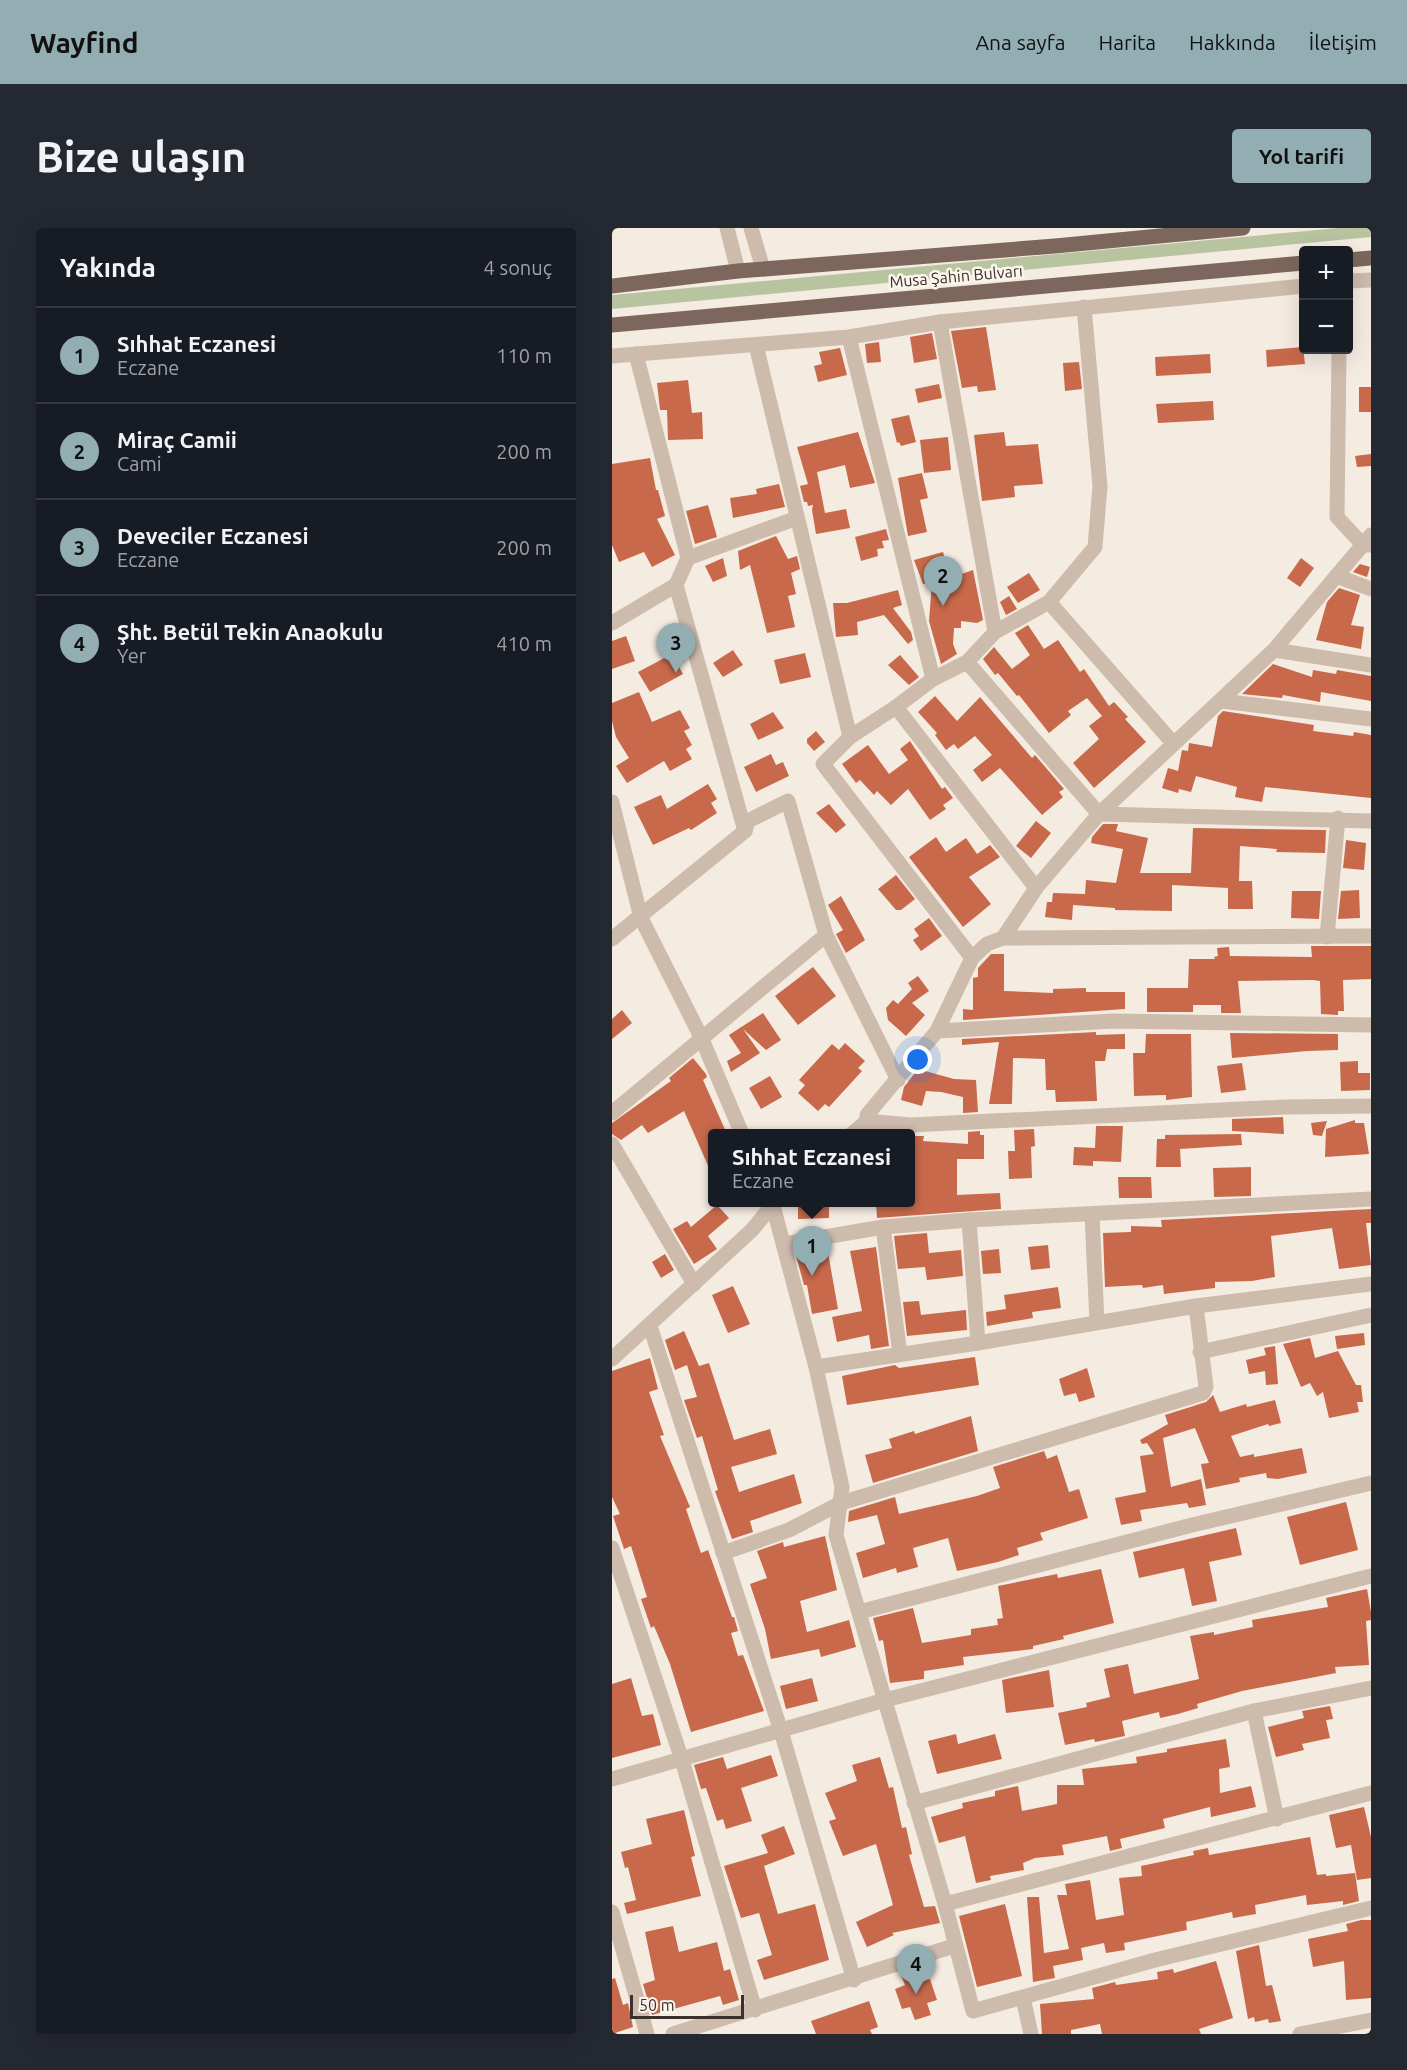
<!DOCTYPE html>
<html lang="tr">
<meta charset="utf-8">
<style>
body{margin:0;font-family:Ubuntu,sans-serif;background:#242831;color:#f1f3f6}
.controls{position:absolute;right:18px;top:18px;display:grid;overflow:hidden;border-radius:6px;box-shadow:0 6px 24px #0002}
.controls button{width:54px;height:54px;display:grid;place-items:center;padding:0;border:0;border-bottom:2px solid #363941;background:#171b24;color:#f1f3f6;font:30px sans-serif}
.scale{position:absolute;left:18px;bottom:15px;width:114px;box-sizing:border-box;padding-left:6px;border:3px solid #3b302b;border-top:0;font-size:16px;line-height:21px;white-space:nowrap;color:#3b302b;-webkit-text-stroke:4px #fbf5ee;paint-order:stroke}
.you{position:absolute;left:306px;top:832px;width:21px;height:21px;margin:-15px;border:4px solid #fff;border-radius:50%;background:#1a73e8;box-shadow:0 0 0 9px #1a73e833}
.badge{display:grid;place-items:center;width:39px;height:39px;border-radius:50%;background:#92aeb2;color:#111;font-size:20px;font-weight:700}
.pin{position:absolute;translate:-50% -50px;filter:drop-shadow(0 2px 3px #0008)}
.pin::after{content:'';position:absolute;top:32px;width:21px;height:18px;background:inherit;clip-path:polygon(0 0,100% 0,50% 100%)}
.popup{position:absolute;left:96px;top:901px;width:207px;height:78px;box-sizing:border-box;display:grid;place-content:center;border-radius:6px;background:#171b24;filter:drop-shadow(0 2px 4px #0005);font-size:20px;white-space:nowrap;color:#9ea1a6}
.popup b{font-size:22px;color:#f1f3f6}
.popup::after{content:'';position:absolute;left:50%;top:100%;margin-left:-12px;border:12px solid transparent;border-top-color:#171b24}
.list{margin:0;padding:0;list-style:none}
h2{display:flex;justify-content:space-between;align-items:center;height:78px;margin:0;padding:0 24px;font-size:26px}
h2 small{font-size:20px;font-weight:400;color:#9ea1a6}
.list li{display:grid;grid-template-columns:39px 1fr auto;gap:18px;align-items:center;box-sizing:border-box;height:96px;padding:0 24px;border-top:2px solid #363941}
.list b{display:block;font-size:22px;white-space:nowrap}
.list p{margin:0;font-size:20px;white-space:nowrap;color:#9ea1a6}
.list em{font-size:20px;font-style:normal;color:#9ea1a6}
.map{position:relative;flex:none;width:759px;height:1806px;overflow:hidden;border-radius:6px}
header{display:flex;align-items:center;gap:36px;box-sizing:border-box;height:84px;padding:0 30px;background:#92aeb2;color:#111}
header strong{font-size:28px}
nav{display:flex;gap:33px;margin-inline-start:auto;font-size:21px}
.intro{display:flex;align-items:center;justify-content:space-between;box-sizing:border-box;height:144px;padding:0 36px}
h1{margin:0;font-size:42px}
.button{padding:15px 27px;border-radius:6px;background:#92aeb2;color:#111;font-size:21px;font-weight:700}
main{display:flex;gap:36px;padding:0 36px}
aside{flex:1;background:#171b24;border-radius:6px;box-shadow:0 6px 24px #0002}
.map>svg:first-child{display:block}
.green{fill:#b8c4a0}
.building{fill:#c8694b}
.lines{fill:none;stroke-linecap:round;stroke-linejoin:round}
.minor{stroke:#cdbbac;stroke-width:15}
.major{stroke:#7d675c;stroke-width:15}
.labels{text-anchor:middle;stroke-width:5;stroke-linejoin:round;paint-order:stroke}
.street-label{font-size:16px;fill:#3b302b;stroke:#fbf5ee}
</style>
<header>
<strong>Wayfind</strong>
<nav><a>Ana sayfa</a><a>Harita</a><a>Hakkında</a><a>İletişim</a></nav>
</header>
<div class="intro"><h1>Bize ulaşın</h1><a class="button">Yol tarifi</a></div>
<main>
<aside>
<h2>Yakında<small>4 sonuç</small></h2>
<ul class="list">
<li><span class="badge">1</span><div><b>Sıhhat Eczanesi</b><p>Eczane</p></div><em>110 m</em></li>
<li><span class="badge">2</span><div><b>Miraç Camii</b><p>Cami</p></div><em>200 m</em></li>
<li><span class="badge">3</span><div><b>Deveciler Eczanesi</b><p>Eczane</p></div><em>200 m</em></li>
<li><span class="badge">4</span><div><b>Şht. Betül Tekin Anaokulu</b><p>Yer</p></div><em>410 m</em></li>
</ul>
</aside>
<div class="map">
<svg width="759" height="1806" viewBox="0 0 759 1806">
<rect width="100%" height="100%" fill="#f4ebe1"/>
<polygon class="green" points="727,0 759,0 759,9 0,81 0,67"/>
<g class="building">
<polygon points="374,99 384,162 366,164 365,158 350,160 339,103"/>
<polygon points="320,105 325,131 302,135 298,109"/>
<polygon points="267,114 269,134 255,135 253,116"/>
<polygon points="691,119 693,136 655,139 654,122"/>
<polygon points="228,120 235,147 206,154 202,138 210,136 207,124"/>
<polygon points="598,126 599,145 544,148 543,129"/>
<polygon points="467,134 470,161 453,163 451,135"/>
<polygon points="76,152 80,185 90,184 91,211 56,212 55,182 48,182 45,155"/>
<polygon points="327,156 330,170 306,175 303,161"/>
<rect x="747" y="159" width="12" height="25"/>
<polygon points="601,173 602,192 546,195 544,176"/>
<polygon points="297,187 304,214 289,218 287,214 285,215 279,191"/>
<polygon points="246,204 263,255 238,260 233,237 205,244 213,285 234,281 238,300 204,306 200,282 201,277 196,278 195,274 192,274 188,258 196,256 185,219"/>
<polygon points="392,204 394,218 426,216 431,256 402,258 403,269 370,273 362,207"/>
<polygon points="336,209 339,242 312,245 308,212"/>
<polygon points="759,226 759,238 745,239 743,228"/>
<polygon points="38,230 44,262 46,262 53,288 45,291 63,327 40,339 32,324 7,334 0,317 0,236"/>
<polygon points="310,245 316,270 308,272 315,304 296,308 286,250"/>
<polygon points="167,256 173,279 121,290 118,270 145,266 144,261"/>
<polygon points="96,277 105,309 83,316 74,283"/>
<polygon points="274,301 277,312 270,313 272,320 265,321 266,328 249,333 243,309"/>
<polygon points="164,308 176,331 185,328 188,341 179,345 184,366 176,368 183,399 155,405 138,337 128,342 126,323"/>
<polygon points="331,324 338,350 361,342 371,392 365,395 349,393 349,400 342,400 341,416 345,426 329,436 317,393 320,354 311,356 302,332"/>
<polygon points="111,330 115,348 101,354 93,338"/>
<polygon points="689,330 702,340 688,359 675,350"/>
<polygon points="748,336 758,339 755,349 741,344"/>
<polygon points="417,345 428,362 406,375 395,359"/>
<polygon points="727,360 748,367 739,397 752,399 749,421 704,412 715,374"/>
<polygon points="286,362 290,377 281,380 299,404 301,412 296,416 272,387 245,394 246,407 224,409 221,375 235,375"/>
<polygon points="397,368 405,381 394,387 388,374"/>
<polygon points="416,397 432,421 446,412 468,444 472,441 497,478 502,474 516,489 513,491 534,514 482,560 461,535 487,511 477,498 490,488 475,470 456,483 459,487 437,505 407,467 405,468 386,445 383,447 371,431 382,419 400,441 418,427 403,405"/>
<polygon points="14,408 23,433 0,441 0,413"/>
<polygon points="121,422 131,437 111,449 101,435"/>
<polygon points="193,425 199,449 168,456 162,432"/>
<polygon points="60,426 71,446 38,464 26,444"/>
<polygon points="288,427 307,449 297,457 276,437"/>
<polygon points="661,436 700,449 701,442 724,446 725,442 759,448 759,473 709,464 708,474 671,467 670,470 630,466"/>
<polygon points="27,464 40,494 68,482 78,500 72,503 80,517 74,521 80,531 58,543 52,533 15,555 4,538 17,530 4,509 0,493 0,475"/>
<polygon points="323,468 345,493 368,469 420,530 423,527 452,561 447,564 451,569 430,587 388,540 370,554 361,542 380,527 363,508 346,521 342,516 334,522 323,507 325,505 306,484"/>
<polygon points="611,483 702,497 701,503 741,508 742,504 759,507 759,570 653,559 650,574 623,569 625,559 584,548 579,564 567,561 566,565 550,560 556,540 566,543 570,522 576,523 577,515 600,519 606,488"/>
<polygon points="161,484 172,500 146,512 138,496"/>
<polygon points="204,503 213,514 202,523 195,515 195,511"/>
<polygon points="298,513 330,561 333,559 341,570 331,577 334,581 318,592 296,561 279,577 265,563 262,567 248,552 244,555 230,536 256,517 277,546 296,532 288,521"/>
<polygon points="159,526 164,537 171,534 177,548 144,564 132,539"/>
<polygon points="96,556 105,571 99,575 105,585 79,602 77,600 41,617 22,579 49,567 55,581"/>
<polygon points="217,576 234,597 224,605 204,585"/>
<polygon points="424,593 439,605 419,630 404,618"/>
<polygon points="491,596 506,596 504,603 536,610 528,645 579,645 581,600 714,602 713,625 664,624 665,621 628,618 627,653 640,653 641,681 616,681 616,660 560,657 560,683 503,682 503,680 461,677 460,692 433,689 435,674 440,674 441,665 473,666 474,652 504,655 511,621 479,615 480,609"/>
<polygon points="324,609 334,624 354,610 365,626 378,617 388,629 357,649 379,676 351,699 297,629"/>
<polygon points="734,612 754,615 752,642 731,640"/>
<polygon points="284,647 303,671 289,682 284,682 266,661"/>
<polygon points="747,662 748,690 726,691 729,663"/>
<polygon points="680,663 709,663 707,691 679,690"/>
<polygon points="229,668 253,712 234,725 224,706 231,702 216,677"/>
<polygon points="317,690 330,708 309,723 301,712 307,708 302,701"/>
<polygon points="699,718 759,718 759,751 731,752 732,783 726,783 726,787 709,786 708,753 701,752 626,753 629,785 609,785 609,777 581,777 581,784 535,784 535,760 576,760 577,731 603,731 602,729 606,728 605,720 617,719 618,728 700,729"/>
<polygon points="379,726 392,726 392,763 441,765 441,761 474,760 474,764 513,764 513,781 351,792 351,781 361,782 361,750 366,749 366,740"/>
<polygon points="201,739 224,768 186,797 163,768"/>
<polygon points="306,748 317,763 300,775 313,787 294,808 276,792 274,780 281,772 286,776 300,761 296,755"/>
<polygon points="10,782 20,795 0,811 0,791"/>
<polygon points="151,785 169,812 154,822 131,801 148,825 119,844 115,833 129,825 117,807"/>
<polygon points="484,804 484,807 513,806 513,821 495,821 493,833 483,833 485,873 444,874 443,862 434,862 433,831 401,830 400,876 377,876 387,814 350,817 350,811"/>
<polygon points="618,805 726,806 726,822 695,823 620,830"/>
<polygon points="534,806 579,806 580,869 554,872 554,867 522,868 521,825 533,825"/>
<polygon points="233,815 253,833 246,840 250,843 217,879 213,876 206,883 186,865 193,857 187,852 220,816 227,822"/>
<polygon points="81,830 94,846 95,849 91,852 115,906 101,906 101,949 72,883 36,905 30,897 9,912 0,906 0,895 59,853 57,850"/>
<polygon points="746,833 746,845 758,845 758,862 729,863 728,834"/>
<polygon points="630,835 634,862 609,865 605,838"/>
<polygon points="306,841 342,851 364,852 366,884 351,885 351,869 329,864 314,863 310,878 289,872 292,859"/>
<polygon points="158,848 170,869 149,881 137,860"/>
<polygon points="671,889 672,906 620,903 620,891"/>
<polygon points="743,892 743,895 752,895 757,926 713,929 714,901"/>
<polygon points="715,893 710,908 701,907 699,895"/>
<polygon points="484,898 511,898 509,934 481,933 481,938 461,937 462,919 483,920"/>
<polygon points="422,901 423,918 419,919 420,950 397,951 396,923 403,923 402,902"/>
<polygon points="368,903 368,907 372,907 372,931 345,931 345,967 388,965 389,981 265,990 264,975 299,975 299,962 302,962 300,908 312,908 311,913 356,916 356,904"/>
<polygon points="629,906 630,917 568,921 569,939 544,939 545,911 553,911 553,907"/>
<polygon points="639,939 639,968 602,969 601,940"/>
<polygon points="506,949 539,949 540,970 507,970"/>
<polygon points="186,975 217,975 217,990 186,991"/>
<polygon points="105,977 117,990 96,1008 105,1021 82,1036 61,1001 75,993 79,999"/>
<polygon points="759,981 759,995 754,995 759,1037 727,1041 720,1000 659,1008 663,1049 640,1053 603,1054 603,1060 552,1066 551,1057 531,1060 530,1057 493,1059 491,1005 519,1004 519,998 550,999 549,992"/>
<polygon points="315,1005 317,1025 349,1022 351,1048 315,1052 313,1039 286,1041 282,1008"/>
<polygon points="436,1017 438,1040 419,1042 416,1019"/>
<polygon points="215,1019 226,1081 200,1086 195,1057 192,1057 183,1024"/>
<polygon points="264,1019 277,1118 259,1121 257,1107 225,1114 220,1089 250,1083 238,1023"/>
<polygon points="387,1021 389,1045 371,1046 369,1023"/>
<polygon points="53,1026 62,1042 49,1050 40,1034"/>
<polygon points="121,1058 138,1096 116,1105 100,1067"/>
<polygon points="446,1059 449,1080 420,1084 421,1090 375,1098 374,1084 394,1081 392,1067"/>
<polygon points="307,1073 309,1087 354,1082 355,1102 295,1108 291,1074"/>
<polygon points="72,1103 87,1138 97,1135 122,1212 158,1201 165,1226 119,1239 127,1264 182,1246 190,1275 138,1293 141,1304 120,1311 103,1263 106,1262 90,1208 85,1210 72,1172 85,1169 75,1137 63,1142 53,1112"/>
<polygon points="752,1105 753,1117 725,1121 723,1108"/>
<polygon points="698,1110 703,1130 726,1123 744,1157 749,1157 751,1174 745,1174 747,1184 717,1190 711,1164 705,1168 698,1155 689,1159 671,1116"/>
<polygon points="663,1118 666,1156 654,1157 653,1143 637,1146 634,1132 654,1127 652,1120"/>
<polygon points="363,1129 367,1157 235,1177 230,1148 283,1137 287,1140"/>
<polygon points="38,1130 46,1161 37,1164 52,1207 48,1208 78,1279 74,1281 89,1325 96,1322 120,1389 122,1389 126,1403 119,1405 126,1428 131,1427 152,1483 79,1504 58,1436 42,1398 39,1400 29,1371 35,1369 19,1318 12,1321 1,1288 8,1286 0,1269 0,1143"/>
<polygon points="475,1140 483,1169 467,1174 464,1165 452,1168 447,1151"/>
<polygon points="601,1167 608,1184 634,1176 635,1179 663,1172 669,1195 657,1198 656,1196 619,1208 628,1229 642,1226 642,1229 690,1220 695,1245 666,1251 655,1250 654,1245 627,1250 628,1254 594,1261 589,1236 597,1235 583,1200 551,1210 559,1259 589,1251 594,1277 577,1280 575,1275 528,1282 530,1293 509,1297 503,1270 534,1264 528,1228 542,1226 535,1215 530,1216 528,1212 556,1196 553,1187 594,1174"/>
<polygon points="359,1188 366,1223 261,1255 253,1227 280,1220 277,1211 302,1203 303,1206"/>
<polygon points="432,1223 435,1231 445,1227 457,1264 467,1261 476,1290 428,1305 431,1312 405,1320 407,1327 386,1334 345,1343 336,1310 301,1320 306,1339 285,1345 284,1340 251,1350 244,1325 273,1316 265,1287 236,1294 237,1283 283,1269 287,1286 365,1268 388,1260 381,1239"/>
<polygon points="734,1274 746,1322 688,1337 675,1289"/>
<polygon points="624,1300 630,1327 597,1334 605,1373 580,1378 572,1340 527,1350 521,1324"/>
<polygon points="213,1308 225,1362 188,1373 195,1404 237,1392 244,1419 209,1429 207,1421 159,1431 153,1401 138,1356 155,1350 145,1323 171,1314 172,1319"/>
<polygon points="489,1341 502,1395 451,1408 452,1411 421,1418 421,1421 351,1429 352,1437 312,1443 312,1451 278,1455 271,1412 267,1413 261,1390 301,1380 310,1415 359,1407 359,1401 386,1397 385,1391 391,1390 386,1358 445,1346 446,1350"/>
<polygon points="755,1361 759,1384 759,1392 754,1393 757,1437 723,1439 724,1445 630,1463 585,1476 586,1480 566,1486 548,1490 547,1484 510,1493 513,1508 483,1514 482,1511 453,1517 446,1485 475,1479 474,1475 498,1469 492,1441 516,1436 522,1466 587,1451 578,1408 602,1404 602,1407 641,1399 640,1392 716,1379 714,1370"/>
<polygon points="437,1442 442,1479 394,1485 390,1452"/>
<polygon points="19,1450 30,1488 41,1486 49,1517 0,1530 0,1456"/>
<polygon points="200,1450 206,1473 174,1481 168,1458"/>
<polygon points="718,1478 721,1491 714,1492 718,1510 690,1516 692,1522 664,1529 656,1499 692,1490 690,1483"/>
<polygon points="344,1506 346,1516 383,1506 390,1531 325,1546 316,1513"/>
<polygon points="614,1511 618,1539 607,1541 608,1565 639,1558 644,1579 599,1589 598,1579 551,1591 553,1600 508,1611 510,1620 498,1623 495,1608 450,1617 452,1627 423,1630 411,1635 412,1642 378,1648 379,1652 364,1655 353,1608 327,1615 319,1589 351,1580 350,1575 383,1568 383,1563 406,1558 410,1583 445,1576 445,1557 472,1557 470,1541 525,1535 524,1529 555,1524 555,1521"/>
<polygon points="159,1527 166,1548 129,1560 140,1593 114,1601 111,1591 105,1593 94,1560 89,1561 82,1537 111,1529 115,1541"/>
<polygon points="268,1529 277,1560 281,1559 290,1600 294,1599 300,1626 297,1627 312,1679 323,1678 328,1695 280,1705 282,1707 255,1719 244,1694 281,1677 264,1616 231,1628 217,1593 224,1591 213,1565 245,1553 240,1537"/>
<polygon points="752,1579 759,1609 759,1650 745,1652 739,1617 724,1620 717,1587"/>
<polygon points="72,1582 83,1628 79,1629 89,1668 15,1686 12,1675 24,1672 16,1639 13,1640 9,1624 40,1616 34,1591"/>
<polygon points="172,1598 183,1626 152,1638 166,1686 203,1676 217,1732 152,1752 145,1732 160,1727 147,1685 129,1690 112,1638 156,1625 149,1607"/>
<polygon points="698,1609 705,1647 714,1646 714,1648 743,1645 747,1673 731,1677 731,1673 695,1677 694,1667 643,1677 644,1686 621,1690 620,1684 574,1694 575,1702 512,1715 513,1722 494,1725 492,1715 469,1720 471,1732 441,1738 443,1750 421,1754 415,1669 427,1669 432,1725 457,1721 445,1667 455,1667 453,1656 478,1652 484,1692 512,1687 507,1650 530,1648 529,1638 582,1627 581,1623 596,1620 597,1627"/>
<polygon points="393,1676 410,1748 365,1759 347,1688"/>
<polygon points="749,1692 759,1692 759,1770 734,1772 732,1733 701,1739 696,1711 736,1703 734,1696"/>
<polygon points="61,1698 67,1724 105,1714 112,1743 118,1741 127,1772 111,1777 108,1768 40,1787 31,1756 43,1752 33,1704"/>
<polygon points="647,1717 654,1758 660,1757 669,1793 657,1795 656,1791 643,1794 642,1789 636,1791 624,1723"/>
<polygon points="604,1733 621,1790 587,1801 589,1806 490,1806 488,1796 459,1802 459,1806 430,1806 428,1776 482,1771 480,1760 503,1754 504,1757 546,1751 545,1744 561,1741 562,1745"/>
<polygon points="306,1741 310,1753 318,1751 325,1772 315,1775 319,1787 303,1792 298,1779 290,1781 283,1761 293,1757 289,1747"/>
<polygon points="3,1750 11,1777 16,1775 21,1799 0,1806 0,1751"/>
<polygon points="257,1773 266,1799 258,1802 260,1806 204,1806 199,1793"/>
</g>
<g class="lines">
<g class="minor">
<polyline points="115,0 126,43"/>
<polyline points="139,0 151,41"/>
<polyline points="736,53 759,52"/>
<polyline points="328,94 383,404"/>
<polyline points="237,109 321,451"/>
<polyline points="144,117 238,509"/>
<polyline points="727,122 725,289 751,317 759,317"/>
<polyline points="24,126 76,330"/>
<polyline points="0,128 237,109 328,94 692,58"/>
<polyline points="724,348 759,361"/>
<polyline points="64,357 133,603"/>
<polyline points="437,374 561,515"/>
<polyline points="0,395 64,357 76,330 185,290"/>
<polyline points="662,422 759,437"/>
<polyline points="355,434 487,586 759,593"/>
<polyline points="609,473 759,491"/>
<polyline points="284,479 424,660"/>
<polyline points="0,574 29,690 89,809 130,906"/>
<polyline points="715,709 726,590"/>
<polyline points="391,710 759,708"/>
<polyline points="0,711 133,603 136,593 176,573 214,707 286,852"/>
<polyline points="360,730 211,536 238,509 284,479 321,451 355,434 383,404 437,374 483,319 488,258 472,79"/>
<polyline points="325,803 502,793 759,797"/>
<polyline points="0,885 214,707"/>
<polyline points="255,893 298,897 673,879 759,878"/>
<polyline points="240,906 255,893 255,887 325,803 360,730 375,716 391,710 424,660 487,586 662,422 759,307"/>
<polyline points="0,916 82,1056"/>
<polyline points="160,974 204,1139 230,1259 224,1307 333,1676 361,1783 543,1732 759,1680"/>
<polyline points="480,987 485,1094"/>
<polyline points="357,992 366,1115"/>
<polyline points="271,999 288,1126"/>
<polyline points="172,1016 271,999 357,992 759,971"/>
<polyline points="38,1098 169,1503 242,1752"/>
<polyline points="588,1124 759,1087"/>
<polyline points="0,1131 140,1002 163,974"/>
<polyline points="204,1139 366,1115 584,1078 759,1056"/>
<polyline points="0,1320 70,1532 143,1782"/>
<polyline points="111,1325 177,1302 229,1275 591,1165 594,1159 584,1078"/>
<polyline points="247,1384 580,1297 759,1255"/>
<polyline points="642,1483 665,1591"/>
<polyline points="0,1551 273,1472 759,1348"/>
<polyline points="302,1575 642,1483 759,1460"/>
<polyline points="333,1676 759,1565"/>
<polyline points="0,1684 35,1806"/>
<polyline points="411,1770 419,1806"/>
<polyline points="61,1806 342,1718"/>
<polyline points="688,1806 759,1792"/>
</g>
<g class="major">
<polyline points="736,32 759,30"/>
<polyline points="0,58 126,43 443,18 631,0"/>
<polyline points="0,97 692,35"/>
</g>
</g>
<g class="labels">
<g class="street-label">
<text transform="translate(344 48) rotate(-5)" y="6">Musa Şahin Bulvarı</text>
</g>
</g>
</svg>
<div class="controls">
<button>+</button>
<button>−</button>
</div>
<div class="scale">50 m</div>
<div class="you"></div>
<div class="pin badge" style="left:200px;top:1048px">1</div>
<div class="popup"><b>Sıhhat Eczanesi</b>Eczane</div>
<div class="pin badge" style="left:331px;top:378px">2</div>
<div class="pin badge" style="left:64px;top:445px">3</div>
<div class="pin badge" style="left:304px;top:1766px">4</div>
</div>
</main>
